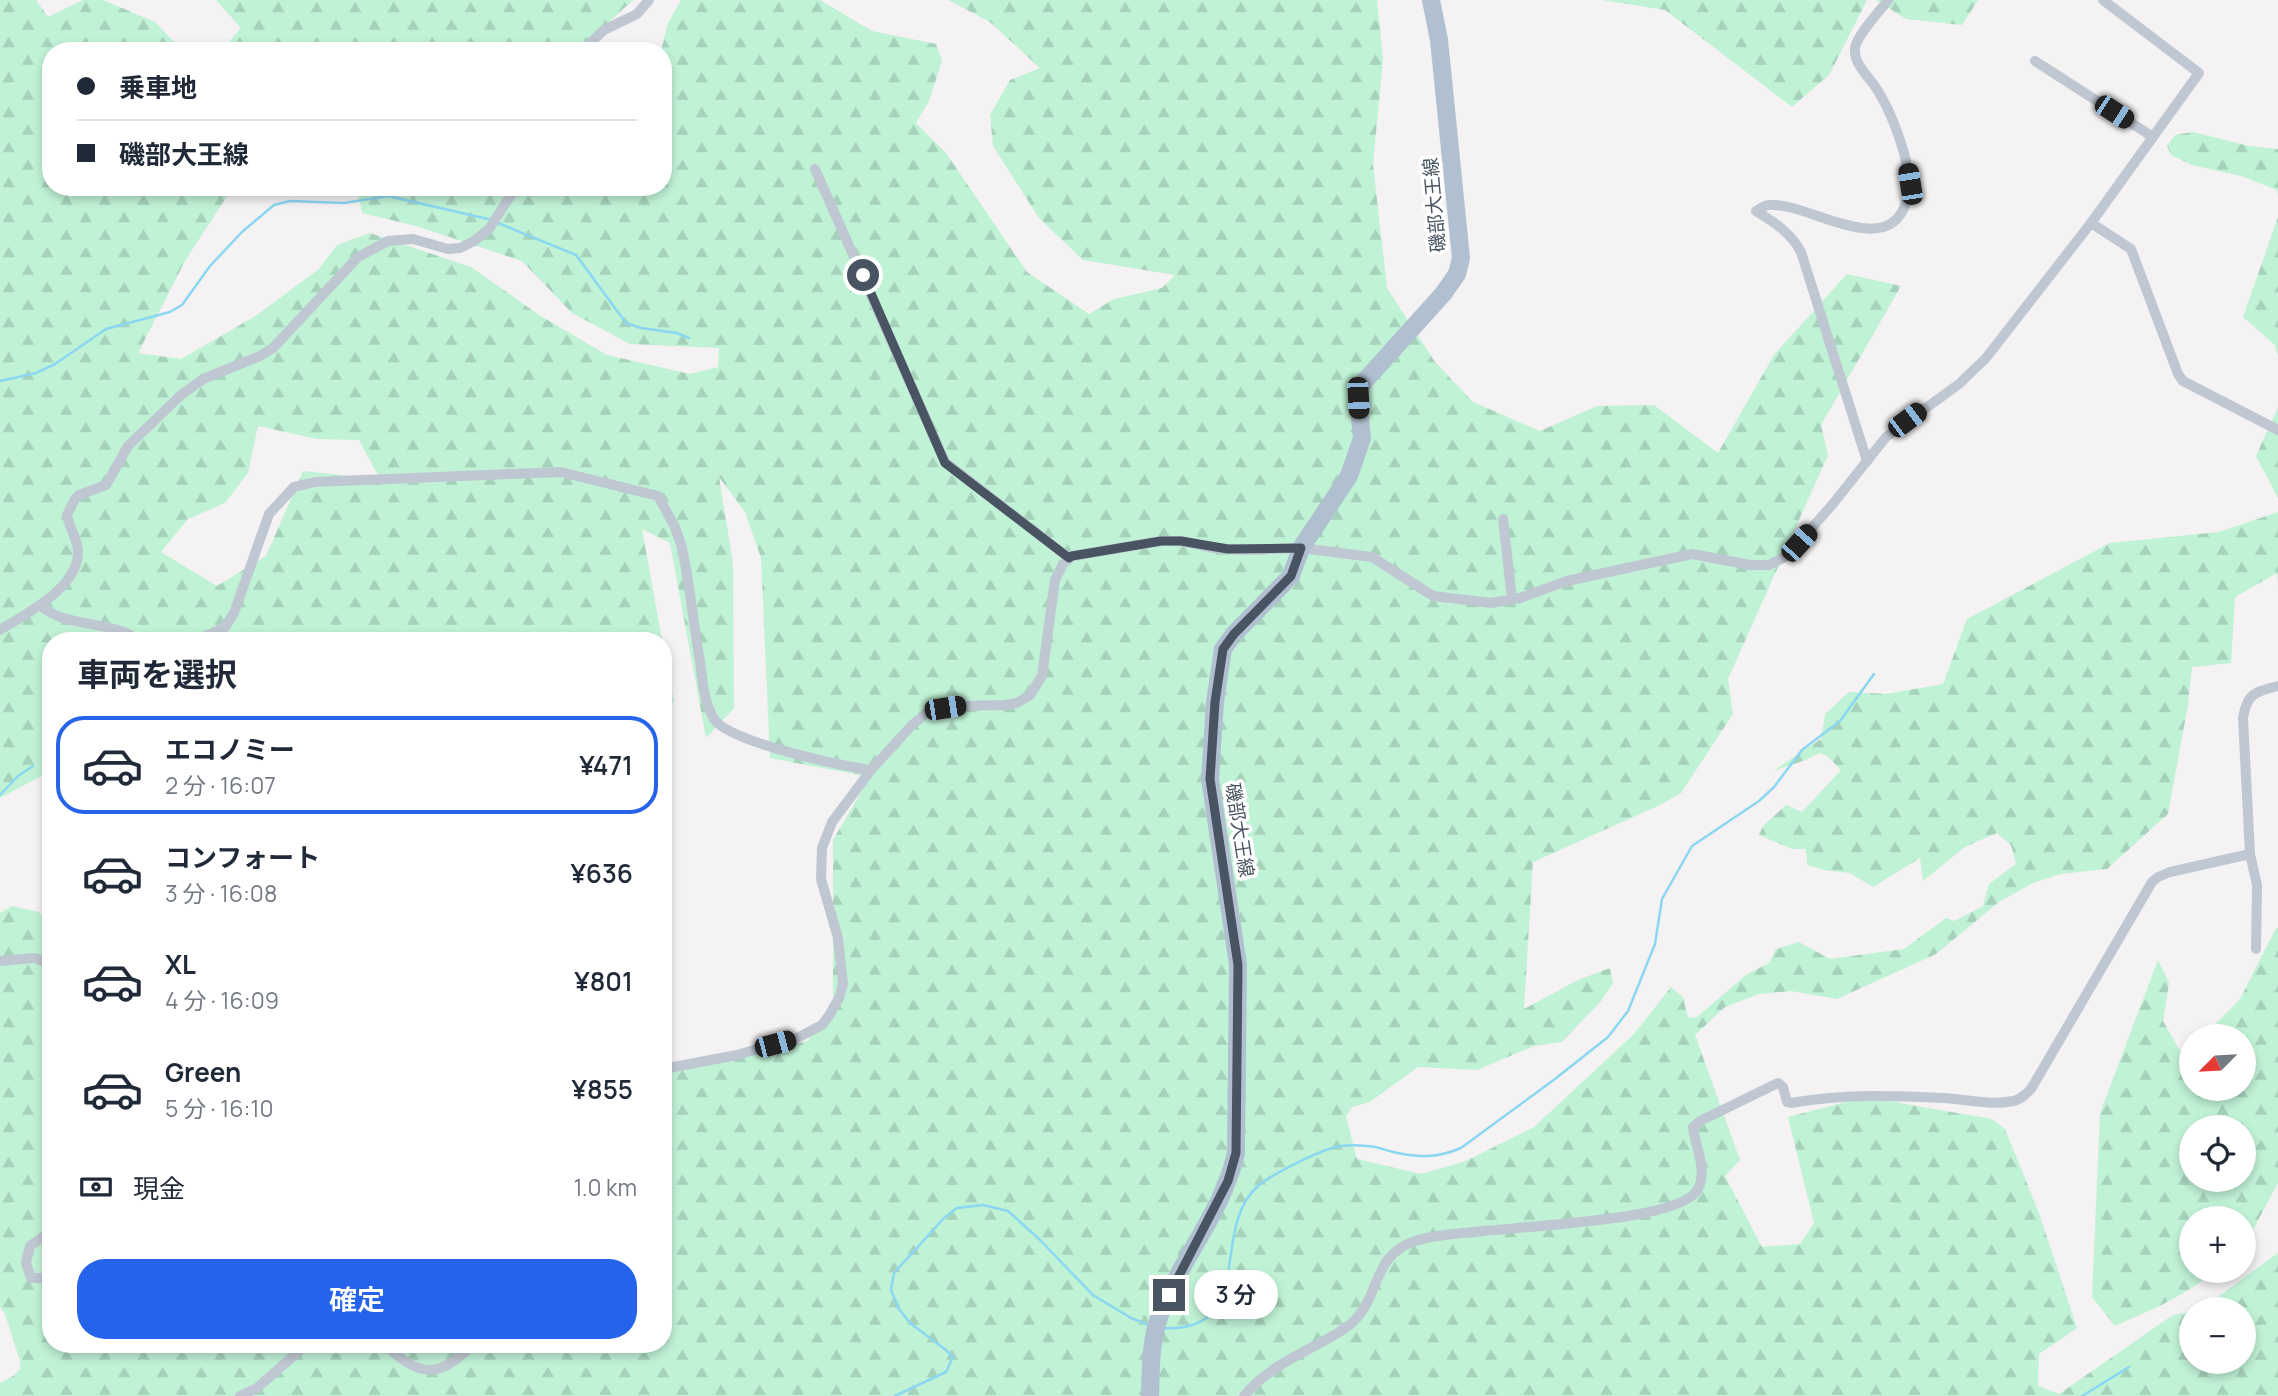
<!DOCTYPE html>
<html lang="ja">
<head>
<meta charset="utf-8">
<style>
	body { margin:0; font-family:Manrope,"Noto Sans JP",sans-serif; background:#f2f2f3; color:#1f2937; height:100vh; display:flex; flex-direction:column; font-size:26px; white-space:nowrap }
	* { box-sizing:border-box; margin:0 }
	p { font-size:23px; color:#747a83 }
	.icon { flex:none; width:38px; height:38px; fill:none; stroke:currentColor; stroke-width:2; stroke-linecap:round; stroke-linejoin:round }
	.map { position:relative; flex:1; overflow:hidden }
	.drawer { position:absolute; left:42px; top:632px; width:630px; height:721px; display:flex; flex-direction:column; background:#fff; border-radius:28px; box-shadow:0 4px 10px #0003 }
	.drawer>* { flex:none }
	.hud { position:absolute; left:42px; top:42px; width:630px; height:154px; border-radius:28px; box-shadow:0 4px 10px #0003; display:grid; align-content:center; height:154px; padding:0 35px; background:#fff }
	.needle { width:46px; rotate:246deg }
	.buttons { position:absolute; left:2179px; top:1024px; display:grid; gap:14px }
	.buttons a { display:grid; place-items:center; width:77px; height:77px; border-radius:50%; background:#fff; box-shadow:0 4px 10px #0003; font-size:35px }
	.end { position:absolute; width:32px; height:32px; margin:-16px; border:9px solid #485461; background:#fff; box-shadow:0 0 0 4px #fff }
	.from { border-radius:50% }
	.bubble { position:absolute; height:49px; border-radius:24px; background:#fff; box-shadow:0 4px 10px #0003; font-size:23px; font-weight:600; line-height:49px; text-align:center }
	.car { position:absolute; width:21px; height:42px; margin:-21px -10px; border-radius:9px; box-shadow:0 0 5px 2px #0007; background:linear-gradient(#222 24%,#8ab4d8 0 40%,#222 0 76%,#8ab4d8 0 86%,#222 0) }
	.hud b { display:flex; align-items:center; gap:24px; height:66px; font-size:26px }
	.hud b+b { border-top:2px solid #e0e1e3 }
	.hud i { width:18px; height:18px; background:#1f2937 }
	ul { padding:0; list-style:none }
	li { display:flex; align-items:center; gap:21px; height:98px; margin:0 14px 10px; padding:0 21px; border:4px solid transparent; border-radius:28px }
	li div { flex:1 }
	li b { display:block; font-size:26px }
	li em { font-style:normal; font-weight:600 }
	li.selected { border-color:#2563eb }
	li>.icon { width:63px; height:63px; stroke-width:1.5 }
	h2 { padding:0 35px; font-size:32px; line-height:84px }
	.pay { display:flex; align-items:center; gap:18px; height:77px; padding:0 35px; font-size:26px }
	.pay p { margin-inline-start:auto }
	.action { display:flex; gap:14px; margin-top:auto; padding:14px 35px }
	.action a { flex:1; height:80px; border-radius:28px; background:#2563eb; color:#fff; font-size:28px; font-weight:600; line-height:80px; text-align:center }
	.map>svg:first-child { display:block }
	.forest { fill:url(#forest-firs); fill-rule:evenodd }
	.lines { fill:none; stroke-linecap:round; stroke-linejoin:round }
	.stream { stroke:#8bd7f1; stroke-width:2.5 }
	.minor { stroke:#bfc8d2; stroke-width:10 }
	.primary { stroke:#b1c0d1; stroke-width:18 }
	.route { stroke:#485461; stroke-width:9 }
	.labels { text-anchor:middle; dominant-baseline:central; stroke-width:7; stroke-linejoin:round; paint-order:stroke }
	.street-label { font-size:19px; fill:#485461; stroke:#fff }
</style>
</head>
<body>
<div class="map">
<svg width="2278" height="1396" viewBox="0 0 2278 1396">
	<defs>
		<pattern id="forest-firs" width="22" height="20" patternUnits="userSpaceOnUse" patternTransform="scale(1.75)"><rect width="22" height="20" fill="#c0f2d6"/><path d="M5 1l3.5 6h-7zM16 11l3.5 6h-7z" fill="#a6d1ba"/></pattern>
	</defs>
	<rect width="100%" height="100%" fill="#f4f2f2"/>
	<g class="forest">
		<path d="M0,0H36L48,17L83,0H103L155,22L183,51H51V187H233L185,261L138,353L181,359L254,317L319,269L337,245L370,233L471,267L539,315L607,355L690,374L718,367L719,348L630,344L572,313L522,261L416,226L362,213L357,187H663V51H661L668,23L681,0H820L872,31L936,44L942,61L929,101L916,123L946,153L1027,272L1089,314L1114,299L1162,288L1175,275L1083,260L1039,218L993,146L990,115L1010,80L1040,68L990,22L948,0H1377L1383,59L1373,164L1387,288L1435,362L1473,402L1540,431L1597,406L1654,405L1718,453L1774,355L1847,274L1901,286L1821,425L1828,455L1728,679L1733,714L1681,793L1660,805L1533,862L1524,1009L1578,980L1610,968L1613,983L1601,1001L1562,1042L1534,1046L1477,1070L1418,1067L1370,1102L1352,1107L1346,1117L1357,1159L1421,1174L1466,1161L1534,1127L1634,1034L1671,987L1683,997L1688,1018L1697,1017L1746,975L1769,963L1776,949L1799,942L1830,959L1904,949L1946,918L1954,921L1983,906L1989,884L2016,864L2011,845L1997,833L1965,847L1923,881L1920,858L1873,887L1850,873L1824,870L1807,865L1806,849H1792L1759,835L1763,826L1786,805L1802,812L1841,770L1827,756L1819,753L1806,760L1773,771L1821,739L1825,714L1849,692L1886,694L1943,684L1967,619L2110,543L2219,532L2278,512V586L2277,573L2235,597L2231,663L2192,667L2188,705L2168,814L2107,869L2061,874L2035,882L1999,902L1936,954L1837,999L1791,991L1759,994L1725,1007L1695,1035L1740,1160L1725,1176L1762,1247L1800,1244L1814,1223L1788,1117L1865,1097L1992,1119L2005,1129L2039,1213L2077,1328L2039,1354L2038,1386L2059,1394L2173,1315L2191,1312V1362H2244V1309H2201L2278,1253V1396H0V1383L13,1376L20,1369V1361L5,1314L0,1307V913L12,906L39,912L51,924V1344H663V1073L808,1041L833,1008V840L870,777L770,758L761,558L745,512L719,477L733,563L734,708L706,738L670,543L642,529L662,640H51V771L0,798ZM258,426L317,439L359,440L380,479L303,471L266,556L217,586L161,552L188,519L225,503L248,473Z"/>
		<polygon points="216,0 633,0 612,19 593,51 221,51 241,28"/>
		<polygon points="1602,0 1867,0 1829,75 1792,107 1665,10"/>
		<polygon points="1876,0 1978,0 1962,25 1906,19"/>
		<polygon points="2193,132 2249,146 2278,149 2278,197 2277,190 2241,176 2192,165 2171,155 2167,146 2175,135"/>
		<polygon points="2278,217 2278,356 2275,345 2243,317"/>
		<polygon points="2278,407 2278,498 2256,456"/>
		<polygon points="663,645 674,702 663,706"/>
		<path d="M2276,928H2278V1183L2248,1239L2244,1244V1218H2191V1270L2214,1271C2185,1297 2150,1310 2115,1326L2092,1297L2100,1113L2158,960L2169,983L2163,1021L2183,1056L2191,1049V1088H2244V1036H2204L2240,999ZM2191,1127H2244V1180H2191Z"/>
	</g>
	<g class="lines">
		<g class="stream">
			<polyline points="498,223 576,255 626,323 641,328 677,333 689,338"/>
			<polyline points="0,381 36,373 55,364 106,329 170,312 182,305 210,266 242,232 274,205 290,201 344,203 388,196 492,220"/>
			<polyline points="0,795 18,776 33,766"/>
			<path d="M1162,1328C1259,1333 1208,1230 1258,1186C1272,1174 1317,1152 1335,1147C1344,1145 1358,1145 1367,1146C1376,1146 1385,1150 1393,1152C1418,1158 1438,1158 1461,1148L1555,1079L1608,1037L1628,1011L1655,944L1662,899L1692,846L1759,801L1774,787L1802,750L1840,721L1874,674"/>
			<polyline points="895,1396 946,1372 953,1357 946,1350 910,1323 899,1309 891,1290 894,1273 945,1217 957,1208 983,1205 1008,1211 1039,1239 1093,1295 1131,1318 1149,1325"/>
			<polyline points="2082,1396 2129,1367"/>
		</g>
		<g class="minor">
			<polyline points="582,51 604,30 637,14 649,0"/>
			<polyline points="2035,61 2153,137"/>
			<polyline points="815,169 945,462 1069,558"/>
			<polyline points="2091,223 2131,249 2178,374 2183,381 2278,430"/>
			<path d="M1867,461L1801,252C1791,233 1774,222 1756,211C1761,208 1765,205 1770,205C1806,202 1880,256 1903,210C1913,191 1909,172 1904,153C1897,129 1888,105 1874,85C1866,74 1853,62 1855,48C1857,35 1880,11 1888,0"/>
			<polyline points="1503,519 1512,599"/>
			<path d="M40,605C65,629 110,619 138,640"/>
			<path d="M0,630C27,613 78,588 78,552C78,539 69,528 67,515L75,499L79,495L106,485L128,446L180,396L203,379L260,356L273,348L358,257L388,241L413,239L448,249L460,248L474,241L489,229L516,187"/>
			<path d="M197,640L225,627L234,613L269,514L294,487L315,482L561,472L658,496L675,527L681,544C690,582 693,622 700,661C702,680 704,702 714,719C729,742 842,766 871,770"/>
			<path d="M2256,949L2257,885L2250,854L2243,718C2247,693 2255,692 2278,686"/>
			<polyline points="0,961 34,958 51,964"/>
			<polyline points="663,1069 737,1055 799,1037 822,1025 830,1014 839,998 843,984 838,938 821,879 822,848 832,822 871,770 912,725 929,711 960,706 1005,705 1017,703 1030,695 1042,676 1055,580 1063,564 1072,556 1161,541 1181,541 1214,548 1243,550 1301,548 1372,557 1433,596 1491,603 1520,598 1567,581 1692,554 1750,565 1769,565 1787,556 1832,505 1886,437 1959,384 1986,358 2091,223 2199,73 2103,0"/>
			<polyline points="51,1231 30,1246 26,1263 31,1278 51,1278"/>
			<path d="M383,1344C422,1377 436,1380 474,1344"/>
			<polyline points="240,1396 257,1388 307,1344"/>
			<path d="M1244,1396C1264,1371 1294,1357 1322,1342C1333,1336 1344,1330 1353,1322C1381,1295 1372,1255 1415,1241C1463,1225 1678,1228 1698,1189C1708,1169 1695,1147 1693,1127L1700,1121L1778,1083L1783,1087L1787,1102L1791,1103C1841,1094 1892,1095 1943,1098C1966,1099 1991,1106 2013,1101C2020,1100 2026,1094 2031,1089L2152,882L2158,877L2170,872L2250,854"/>
		</g>
		<path class="primary" d="M1150,1396C1151,1369 1150,1341 1160,1315C1180,1259 1223,1212 1236,1153L1238,965L1210,779L1215,702L1223,649L1234,634L1291,576L1301,548L1349,476L1362,438L1358,398L1361,385L1443,294L1457,274L1461,258L1439,40L1431,0"/>
	</g>
	<g class="lines">
		<polyline class="route" points="863,275 945,463 1069,558 1072,556 1161,541 1181,541 1228,549 1301,548 1291,576 1234,634 1223,649 1215,702 1210,779 1238,965 1236,1153 1228,1181 1169,1295"/>
	</g>
	<g class="labels">
		<g class="street-label">
			<text transform="translate(1434 205) rotate(-95)">磯部大王線</text>
			<text transform="translate(1240 830) rotate(81)">磯部大王線</text>
		</g>
	</g>
</svg>
<div class="buttons">
<a><svg class="needle" viewBox="-14 -14 28 28"><path d="M0-13l5 13h-10z" fill="#e53935"/><path d="M0 13l5-13h-10z" fill="#747a83"/></svg></a>
<a><svg class="icon" aria-label="locate" viewBox="0 0 24 24"><circle cx="12" cy="12" r="6"/><path d="M12 2v4M12 18v4M2 12h4M18 12h4"/></svg></a>
<a>+</a>
<a>−</a>
</div>
<i class="end from" style="left:863px;top:275px"></i>
<i class="end" style="left:1169px;top:1295px"></i>
<div class="bubble" style="left:1194px;top:1270px;width:84px">3 分</div>
<i class="car" style="left:2114px;top:112px;rotate:123deg"></i>
<i class="car" style="left:1910px;top:184px;rotate:351deg"></i>
<i class="car" style="left:1358px;top:398px;rotate:177deg"></i>
<i class="car" style="left:1907px;top:420px;rotate:53deg"></i>
<i class="car" style="left:1799px;top:543px;rotate:42deg"></i>
<i class="car" style="left:945px;top:708px;rotate:81deg"></i>
<i class="car" style="left:775px;top:1044px;rotate:75deg"></i>
<div class="hud">
<b><i class="from"></i>乗車地</b>
<b><i></i>磯部大王線</b>
</div>
<section class="drawer">
<h2>車両を選択</h2>
<ul>
<li class="selected"><svg class="icon" aria-label="car" viewBox="0 0 24 24"><path d="M5 17H2v-5l4-1 3-4h7l3 4 3 1v5h-3M9 17h6M6 11h13"/><circle cx="7" cy="17" r="2"/><circle cx="17" cy="17" r="2"/></svg><div><b>エコノミー</b><p>2 分 · 16:07</p></div><em>¥471</em></li>
<li><svg class="icon" aria-label="car" viewBox="0 0 24 24"><path d="M5 17H2v-5l4-1 3-4h7l3 4 3 1v5h-3M9 17h6M6 11h13"/><circle cx="7" cy="17" r="2"/><circle cx="17" cy="17" r="2"/></svg><div><b>コンフォート</b><p>3 分 · 16:08</p></div><em>¥636</em></li>
<li><svg class="icon" aria-label="car" viewBox="0 0 24 24"><path d="M5 17H2v-5l4-1 3-4h7l3 4 3 1v5h-3M9 17h6M6 11h13"/><circle cx="7" cy="17" r="2"/><circle cx="17" cy="17" r="2"/></svg><div><b>XL</b><p>4 分 · 16:09</p></div><em>¥801</em></li>
<li><svg class="icon" aria-label="car" viewBox="0 0 24 24"><path d="M5 17H2v-5l4-1 3-4h7l3 4 3 1v5h-3M9 17h6M6 11h13"/><circle cx="7" cy="17" r="2"/><circle cx="17" cy="17" r="2"/></svg><div><b>Green</b><p>5 分 · 16:10</p></div><em>¥855</em></li>
</ul>
<div class="pay"><svg class="icon" aria-label="cash" viewBox="0 0 24 24"><path d="M3 7h18v10H3z"/><circle cx="12" cy="12" r="2"/></svg>現金<p>1.0 km</p></div>
<div class="action"><a>確定</a></div>
</section>
</div>
</body>
</html>
